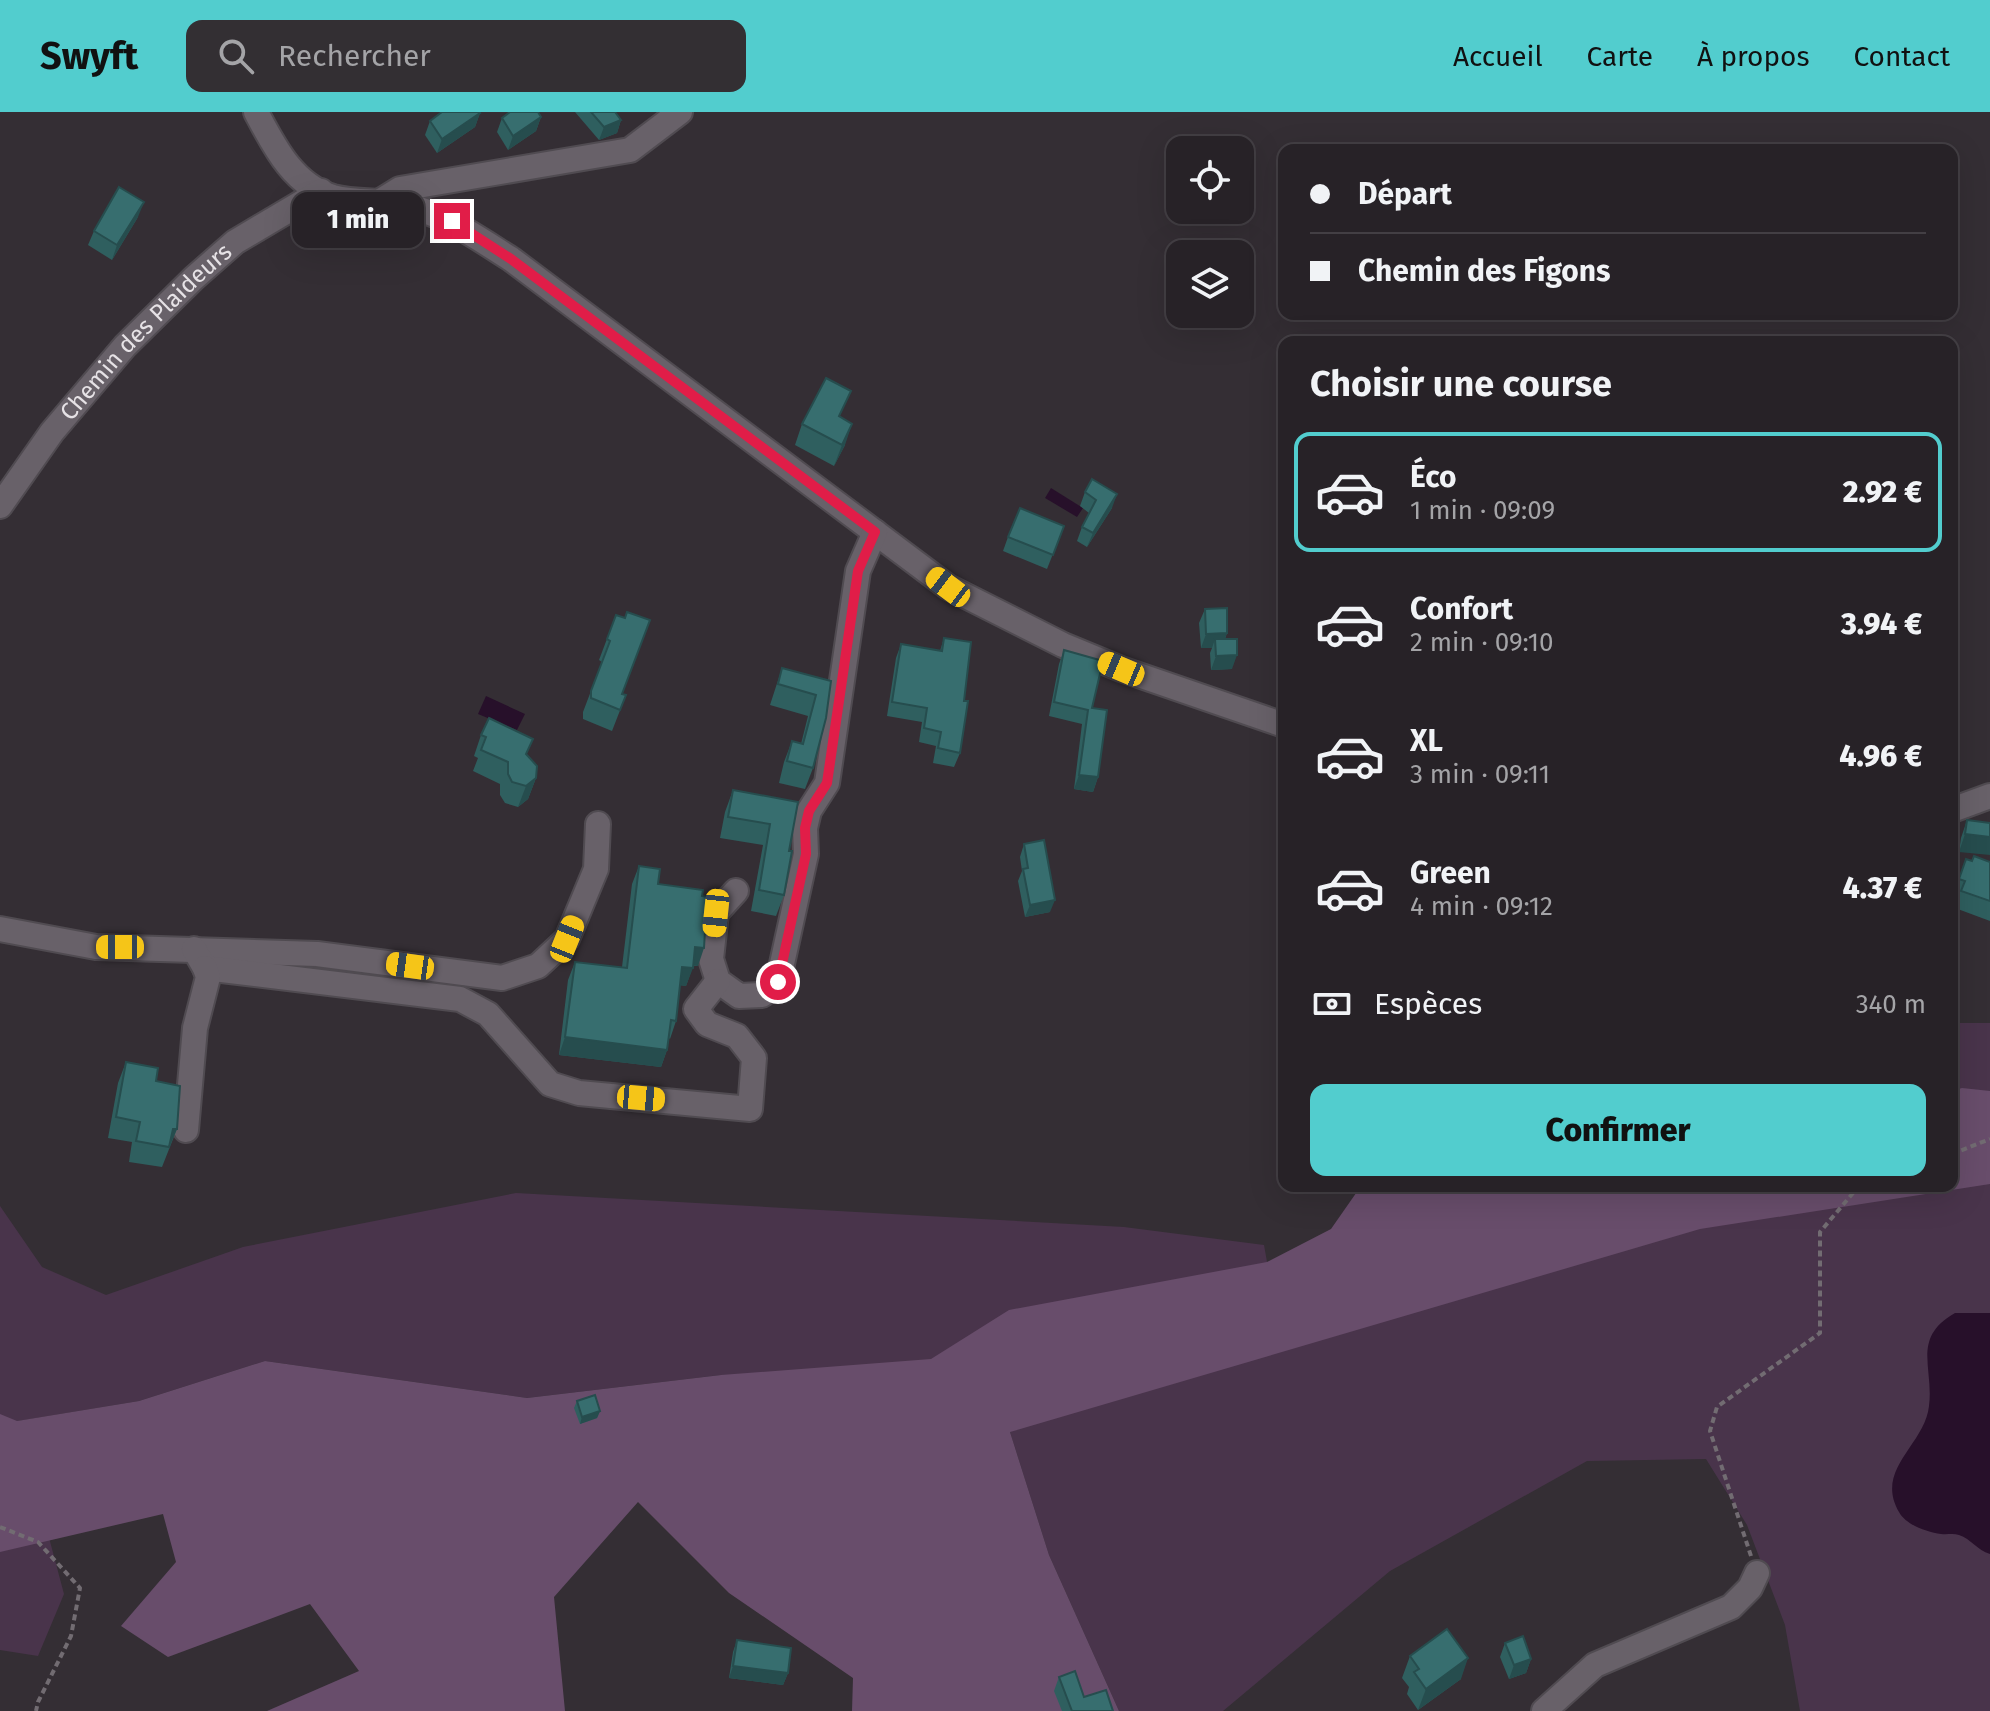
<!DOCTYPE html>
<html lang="fr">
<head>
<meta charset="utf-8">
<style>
	body { margin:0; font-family:"Fira Sans",sans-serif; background:#332f33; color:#f1f3f6; height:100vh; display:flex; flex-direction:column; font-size:30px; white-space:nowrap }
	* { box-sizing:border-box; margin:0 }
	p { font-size:26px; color:#a4a4a7 }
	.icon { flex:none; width:44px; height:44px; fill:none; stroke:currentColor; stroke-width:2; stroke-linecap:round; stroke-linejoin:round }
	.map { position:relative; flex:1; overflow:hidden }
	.panel { position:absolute; left:1278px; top:224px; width:680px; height:856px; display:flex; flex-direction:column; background:#272227; border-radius:16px; box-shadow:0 8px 32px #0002,0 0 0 2px #433f44 }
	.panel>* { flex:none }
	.banner { position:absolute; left:1278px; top:32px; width:680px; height:176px; border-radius:16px; box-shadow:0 8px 32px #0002,0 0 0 2px #433f44; display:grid; align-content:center; height:176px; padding:0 32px; background:#272227 }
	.tools { position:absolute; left:1166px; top:24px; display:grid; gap:16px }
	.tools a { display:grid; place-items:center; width:88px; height:88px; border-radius:16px; background:#272227; box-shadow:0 8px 32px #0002,0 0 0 2px #433f44; font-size:40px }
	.end { position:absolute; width:36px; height:36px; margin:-18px; border:10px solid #e11d48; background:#fff; box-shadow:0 0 0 4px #fff }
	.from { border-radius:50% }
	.bubble { position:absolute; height:56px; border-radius:16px; background:#272227; box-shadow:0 8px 32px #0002,0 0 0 2px #433f44; font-size:26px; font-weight:800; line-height:56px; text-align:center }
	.car { position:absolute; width:24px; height:48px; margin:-24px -12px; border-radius:10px; box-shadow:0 0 6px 2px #0007; background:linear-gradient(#f5c518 24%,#345 0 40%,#f5c518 0 76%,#345 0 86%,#f5c518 0) }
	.banner b { display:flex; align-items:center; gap:28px; height:76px; font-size:30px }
	.banner b+b { border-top:2px solid #433f44 }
	.banner i { width:20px; height:20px; background:#f1f3f6 }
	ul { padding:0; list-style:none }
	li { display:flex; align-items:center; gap:24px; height:120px; margin:0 16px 12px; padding:0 16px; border:4px solid transparent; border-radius:16px }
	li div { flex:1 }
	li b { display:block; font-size:30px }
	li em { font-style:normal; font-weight:800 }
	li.current { border-color:#52cdce }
	li>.icon { width:72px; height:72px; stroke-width:1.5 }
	h2 { padding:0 32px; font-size:36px; line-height:96px }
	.pay { display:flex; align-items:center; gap:20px; height:88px; padding:0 32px; font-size:30px }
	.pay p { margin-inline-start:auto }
	.primary-button { display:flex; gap:16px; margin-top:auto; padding:16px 32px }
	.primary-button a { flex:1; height:92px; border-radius:16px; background:#52cdce; color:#111; font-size:32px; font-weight:800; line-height:92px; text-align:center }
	header { display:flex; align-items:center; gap:48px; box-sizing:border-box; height:112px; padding:0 40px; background:#52cdce; color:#111 }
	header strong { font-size:38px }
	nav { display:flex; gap:44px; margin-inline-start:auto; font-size:28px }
	.search { width:560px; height:72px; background:#332f33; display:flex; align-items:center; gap:20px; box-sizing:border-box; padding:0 28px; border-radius:16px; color:#a4a4a7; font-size:30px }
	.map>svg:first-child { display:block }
	.green { fill:#49344b }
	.forest { fill:#684d6b }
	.water { fill:#27102a }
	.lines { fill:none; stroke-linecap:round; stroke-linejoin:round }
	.minor-casing { stroke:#504b51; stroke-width:28 }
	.path { stroke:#726c72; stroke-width:4; stroke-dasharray:6 4; stroke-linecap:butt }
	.minor { stroke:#686169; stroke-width:24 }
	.wall { fill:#2f5f5f }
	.shaded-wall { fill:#264d4e }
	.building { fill:#376e6f; stroke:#264d4e; stroke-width:2 }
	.route { stroke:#e11d48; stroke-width:10 }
	.labels { text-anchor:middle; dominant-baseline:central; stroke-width:8; stroke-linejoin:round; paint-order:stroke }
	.street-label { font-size:24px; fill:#e6e2e6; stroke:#1a171a }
</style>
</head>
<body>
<header>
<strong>Swyft</strong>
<div class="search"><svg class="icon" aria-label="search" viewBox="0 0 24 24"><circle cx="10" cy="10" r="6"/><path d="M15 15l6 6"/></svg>Rechercher</div>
<nav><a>Accueil</a><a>Carte</a><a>À propos</a><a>Contact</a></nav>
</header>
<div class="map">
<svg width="1990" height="1599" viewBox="0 0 1990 1599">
	<rect width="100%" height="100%" fill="#342e34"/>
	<polygon class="green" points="1952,911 1990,911 1990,1599 1800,1599 1785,1513 1747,1413 1706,1347 1587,1349 1390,1459 1223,1599 1119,1599 1049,1443 1010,1320 721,1263 527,1286 265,1249 139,1289 18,1309 64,1482 38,1544 0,1538 0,1094 42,1155 106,1183 243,1135 516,1081 1124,1115 1264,1133 1283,1239 1739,1074 1952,1074"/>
	<polygon class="forest" points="1962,976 1990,979 1990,1072 1700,1117 1010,1320 1049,1443 1119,1599 852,1599 853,1566 729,1481 638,1390 554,1485 565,1599 267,1599 359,1559 310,1492 168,1545 121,1514 176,1450 163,1402 0,1440 0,1302 17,1309 139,1289 265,1249 527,1286 721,1263 931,1247 1009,1198 1267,1150 1331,1117 1361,1074 1952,1074 1952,979"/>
	<g class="water">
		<polygon points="1051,376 1083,396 1077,405 1045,386"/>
		<polygon points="486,584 525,602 517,618 478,602"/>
		<path d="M1955,1201H1990V1442C1977,1438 1971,1427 1959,1423C1953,1421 1947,1423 1941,1422C1927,1420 1906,1413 1899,1400C1874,1357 1925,1333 1929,1294C1934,1256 1911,1226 1955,1201Z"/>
	</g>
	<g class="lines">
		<defs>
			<g id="minor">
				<path d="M256,0C274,34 293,73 333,85C355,91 379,88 401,92C443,101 476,125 511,147L948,475L1063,533L1121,557L1284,613"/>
				<polyline points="379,90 400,77 630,38 680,0"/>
				<path id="s1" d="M0,394L52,320L125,234L194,166L235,130L321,79"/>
				<polyline points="1952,698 1990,684"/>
				<polyline points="736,779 716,801 711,847 718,869 739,884 762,883 778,870 806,742 805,716 809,699 827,671 858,459 875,420"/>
				<polyline points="0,817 96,835 317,842 502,866 538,854 567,827 596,757 598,712"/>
				<polyline points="194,837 205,856 460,887 488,902 550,972 579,981 750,997 754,946 737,924 707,912 696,897 718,869"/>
				<polyline points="186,1018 195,916 208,865 205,856"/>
				<polyline points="1544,1599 1595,1553 1731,1495 1750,1476 1757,1461"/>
			</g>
		</defs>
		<use href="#minor" class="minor-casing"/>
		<g class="path">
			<polyline points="1952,1042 1990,1027"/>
			<polyline points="0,1415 38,1430 80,1476 71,1524 38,1590 36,1599"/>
			<polyline points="1751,1444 1710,1319 1717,1295 1820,1221 1820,1120 1853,1081 1870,1074"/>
		</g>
		<use href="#minor" class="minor"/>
	</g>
	<g class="wall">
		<polygon points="575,0 615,0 621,8 617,21 599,28"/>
		<polygon points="480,1 475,15 437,41 425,23 430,9"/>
		<polygon points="541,5 536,19 508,38 497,20 502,6"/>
		<polygon points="138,105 112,148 88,133 94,119"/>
		<polygon points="840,305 845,333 834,354 795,333 802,312"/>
		<polygon points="1085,380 1112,396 1087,435 1077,429 1082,415 1089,401 1080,394"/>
		<polygon points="1064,414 1047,457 1003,439 1008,425"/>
		<polygon points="1205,497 1227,521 1225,527 1232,557 1211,558 1210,541 1212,536 1201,536 1199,511"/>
		<polygon points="616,503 622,582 626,583 612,619 583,607 583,600 602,550 599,548"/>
		<polygon points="944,526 964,589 960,641 954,655 933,651 936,634 919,630 922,610 887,604 896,546 901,532 940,539"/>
		<polygon points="1064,538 1092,596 1098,665 1093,680 1074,677 1082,612 1049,604 1059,552"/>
		<polygon points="782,556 831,569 813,656 805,677 779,671 784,650 792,629 801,632 808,604 770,593"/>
		<polygon points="481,623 527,644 536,666 528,687 518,695 505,691 500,683 500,672 473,659 478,646 474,644"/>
		<polygon points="733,678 798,690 789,739 784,783 776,804 751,799 763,733 720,726 725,700"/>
		<polygon points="1967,708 1990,711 1959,740 1961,726"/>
		<polygon points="1024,732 1050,800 1025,805 1018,769 1022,759 1020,745"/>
		<polygon points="1966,747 1972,749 1990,750 1990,809 1955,796 1958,786 1953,784"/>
		<polygon points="639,754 658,772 698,854 693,854 686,874 680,873 676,909 670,927 669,926 667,938 661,955 559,943 568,868 575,850 622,855 632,772"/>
		<polygon points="1284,936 1284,985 1279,984 1277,970 1278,952"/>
		<polygon points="126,950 156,969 177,1017 162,1055 129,1050 132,1030 108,1026 118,971"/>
		<polygon points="577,1289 600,1299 597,1306 580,1312 574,1296"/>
		<polygon points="737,1528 788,1561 783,1573 729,1566 733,1540"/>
		<polygon points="1505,1531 1531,1547 1526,1561 1509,1567 1500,1545"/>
		<polygon points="1410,1544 1461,1567 1418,1598 1407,1582 1409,1575 1402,1566"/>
		<polygon points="1059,1565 1084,1585 1113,1599 1062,1599 1054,1579"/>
	</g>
	<g class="shaded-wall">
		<polygon points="480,1 475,15 437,41 442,27"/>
		<polygon points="541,5 536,19 508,38 513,24"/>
		<polygon points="621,8 617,21 599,28 604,15"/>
		<polygon points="144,90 138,105 112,148 117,133"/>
		<polygon points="852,312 845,333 834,354 842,333"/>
		<polygon points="1117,382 1112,396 1087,435 1093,421"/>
		<polygon points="1227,521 1222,535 1215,527 1212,536 1201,536 1206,522"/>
		<polygon points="1237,543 1232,557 1211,558 1216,544"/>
		<polygon points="1079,663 1098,665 1093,680 1074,677"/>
		<polygon points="536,666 528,687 518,695 526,674"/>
		<polygon points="1965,722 1990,725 1990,743 1959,740"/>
		<polygon points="1055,788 1050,800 1025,805 1030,793"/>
		<polygon points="695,835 704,836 698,854 689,853"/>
		<polygon points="682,855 693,856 686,874 676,873"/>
		<polygon points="565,925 667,938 661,955 559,943"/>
		<polygon points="173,1017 177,1017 168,1038 169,1035"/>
		<polygon points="600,1299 597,1306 580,1312 582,1305"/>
		<polygon points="1468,1546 1461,1567 1418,1598 1426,1577"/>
		<polygon points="1531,1547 1526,1561 1509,1567 1514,1553"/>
		<polygon points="733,1554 788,1561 783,1573 729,1566"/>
	</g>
	<g class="building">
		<polygon points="442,0 479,0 480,1 442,27 430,9"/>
		<polygon points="510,0 538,0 541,5 513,24 502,6"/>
		<polygon points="591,0 615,0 621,8 604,15"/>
		<polygon points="119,75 144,90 117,133 94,119"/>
		<polygon points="826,266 851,279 839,304 852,312 842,333 802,312"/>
		<polygon points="1092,367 1117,382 1093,421 1082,415 1096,388 1085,380"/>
		<polygon points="1020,396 1064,414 1053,443 1008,425"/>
		<polygon points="1227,496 1227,521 1206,522 1205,497"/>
		<polygon points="627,500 650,508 622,582 626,583 620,598 591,586 591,579 610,529 607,527 616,503 625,506"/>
		<polygon points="944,526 971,530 964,589 968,589 960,641 938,636 941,620 924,616 927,596 892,590 901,532 942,539"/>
		<polygon points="1215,527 1237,527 1237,543 1216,544"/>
		<polygon points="1064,538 1103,549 1092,596 1107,598 1098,665 1079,663 1088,598 1054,590"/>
		<polygon points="782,556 831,569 826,606 813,656 787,649 792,629 803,632 816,583 778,572"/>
		<polygon points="489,606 533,627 526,642 537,654 536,666 526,674 512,670 508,662 508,650 481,638 486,625 481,623"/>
		<polygon points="733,678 798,690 789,739 792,739 784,783 759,778 770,712 728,705"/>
		<polygon points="1967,708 1990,711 1990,725 1965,722"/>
		<polygon points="1044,728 1055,788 1030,793 1023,757 1028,756 1024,732"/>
		<polygon points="1974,744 1990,750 1990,789 1961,779 1965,769 1959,767 1966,747 1972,749"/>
		<polygon points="639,754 660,757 658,772 703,778 702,784 707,785 704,836 695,835 693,856 682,855 676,909 671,908 667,938 565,925 575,850 627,856"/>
		<polygon points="126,950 158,956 156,969 180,974 177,1017 173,1017 169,1035 136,1029 140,1010 116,1005"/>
		<polygon points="595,1283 600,1299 582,1305 577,1289"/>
		<polygon points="1447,1517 1468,1546 1426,1577 1414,1560 1419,1557 1410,1544"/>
		<polygon points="1523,1524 1531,1547 1514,1553 1505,1531"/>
		<polygon points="737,1528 791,1536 788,1561 733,1554"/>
		<polygon points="1075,1559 1084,1585 1106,1578 1113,1599 1072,1599 1059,1565"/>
	</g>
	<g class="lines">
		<polyline class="route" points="452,109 511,147 875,420 858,459 827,671 809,699 805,716 806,742 778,870"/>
	</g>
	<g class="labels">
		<g class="street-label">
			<text stroke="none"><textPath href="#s1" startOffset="228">Chemin des Plaideurs</textPath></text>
		</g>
	</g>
</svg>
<div class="tools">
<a><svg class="icon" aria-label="locate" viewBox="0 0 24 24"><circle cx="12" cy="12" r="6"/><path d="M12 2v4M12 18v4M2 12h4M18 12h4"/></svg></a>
<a><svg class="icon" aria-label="layers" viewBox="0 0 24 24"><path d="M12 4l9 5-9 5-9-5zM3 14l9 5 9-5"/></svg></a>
</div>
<i class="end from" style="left:778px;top:870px"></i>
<i class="end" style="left:452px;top:109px"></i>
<div class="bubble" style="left:292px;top:80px;width:132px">1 min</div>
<i class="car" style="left:948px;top:475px;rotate:307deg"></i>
<i class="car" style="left:1121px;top:557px;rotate:293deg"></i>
<i class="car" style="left:716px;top:801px;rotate:186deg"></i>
<i class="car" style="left:567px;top:827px;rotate:22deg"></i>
<i class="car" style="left:120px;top:835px;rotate:270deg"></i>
<i class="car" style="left:410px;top:854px;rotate:278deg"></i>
<i class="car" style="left:641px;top:986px;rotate:95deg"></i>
<div class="banner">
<b><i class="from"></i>Départ</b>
<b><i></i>Chemin des Figons</b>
</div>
<section class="panel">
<h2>Choisir une course</h2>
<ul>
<li class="current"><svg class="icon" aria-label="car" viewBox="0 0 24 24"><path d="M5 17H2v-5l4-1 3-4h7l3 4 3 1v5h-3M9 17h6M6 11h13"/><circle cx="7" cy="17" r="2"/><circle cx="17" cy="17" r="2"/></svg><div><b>Éco</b><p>1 min · 09:09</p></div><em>2.92 €</em></li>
<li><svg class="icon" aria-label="car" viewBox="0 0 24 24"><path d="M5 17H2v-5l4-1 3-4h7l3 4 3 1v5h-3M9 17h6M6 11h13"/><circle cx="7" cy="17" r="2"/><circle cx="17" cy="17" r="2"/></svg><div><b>Confort</b><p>2 min · 09:10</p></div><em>3.94 €</em></li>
<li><svg class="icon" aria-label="car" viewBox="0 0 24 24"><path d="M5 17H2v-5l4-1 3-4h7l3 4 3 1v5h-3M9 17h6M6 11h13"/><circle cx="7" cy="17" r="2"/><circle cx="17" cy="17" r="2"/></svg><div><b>XL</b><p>3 min · 09:11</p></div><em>4.96 €</em></li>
<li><svg class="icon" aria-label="car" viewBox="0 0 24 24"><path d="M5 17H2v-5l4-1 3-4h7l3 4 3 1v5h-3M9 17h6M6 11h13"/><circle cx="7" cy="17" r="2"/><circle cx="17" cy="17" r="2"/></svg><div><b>Green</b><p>4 min · 09:12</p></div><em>4.37 €</em></li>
</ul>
<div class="pay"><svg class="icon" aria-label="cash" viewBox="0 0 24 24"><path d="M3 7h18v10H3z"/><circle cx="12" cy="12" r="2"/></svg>Espèces<p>340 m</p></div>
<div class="primary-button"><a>Confirmer</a></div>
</section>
</div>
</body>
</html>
